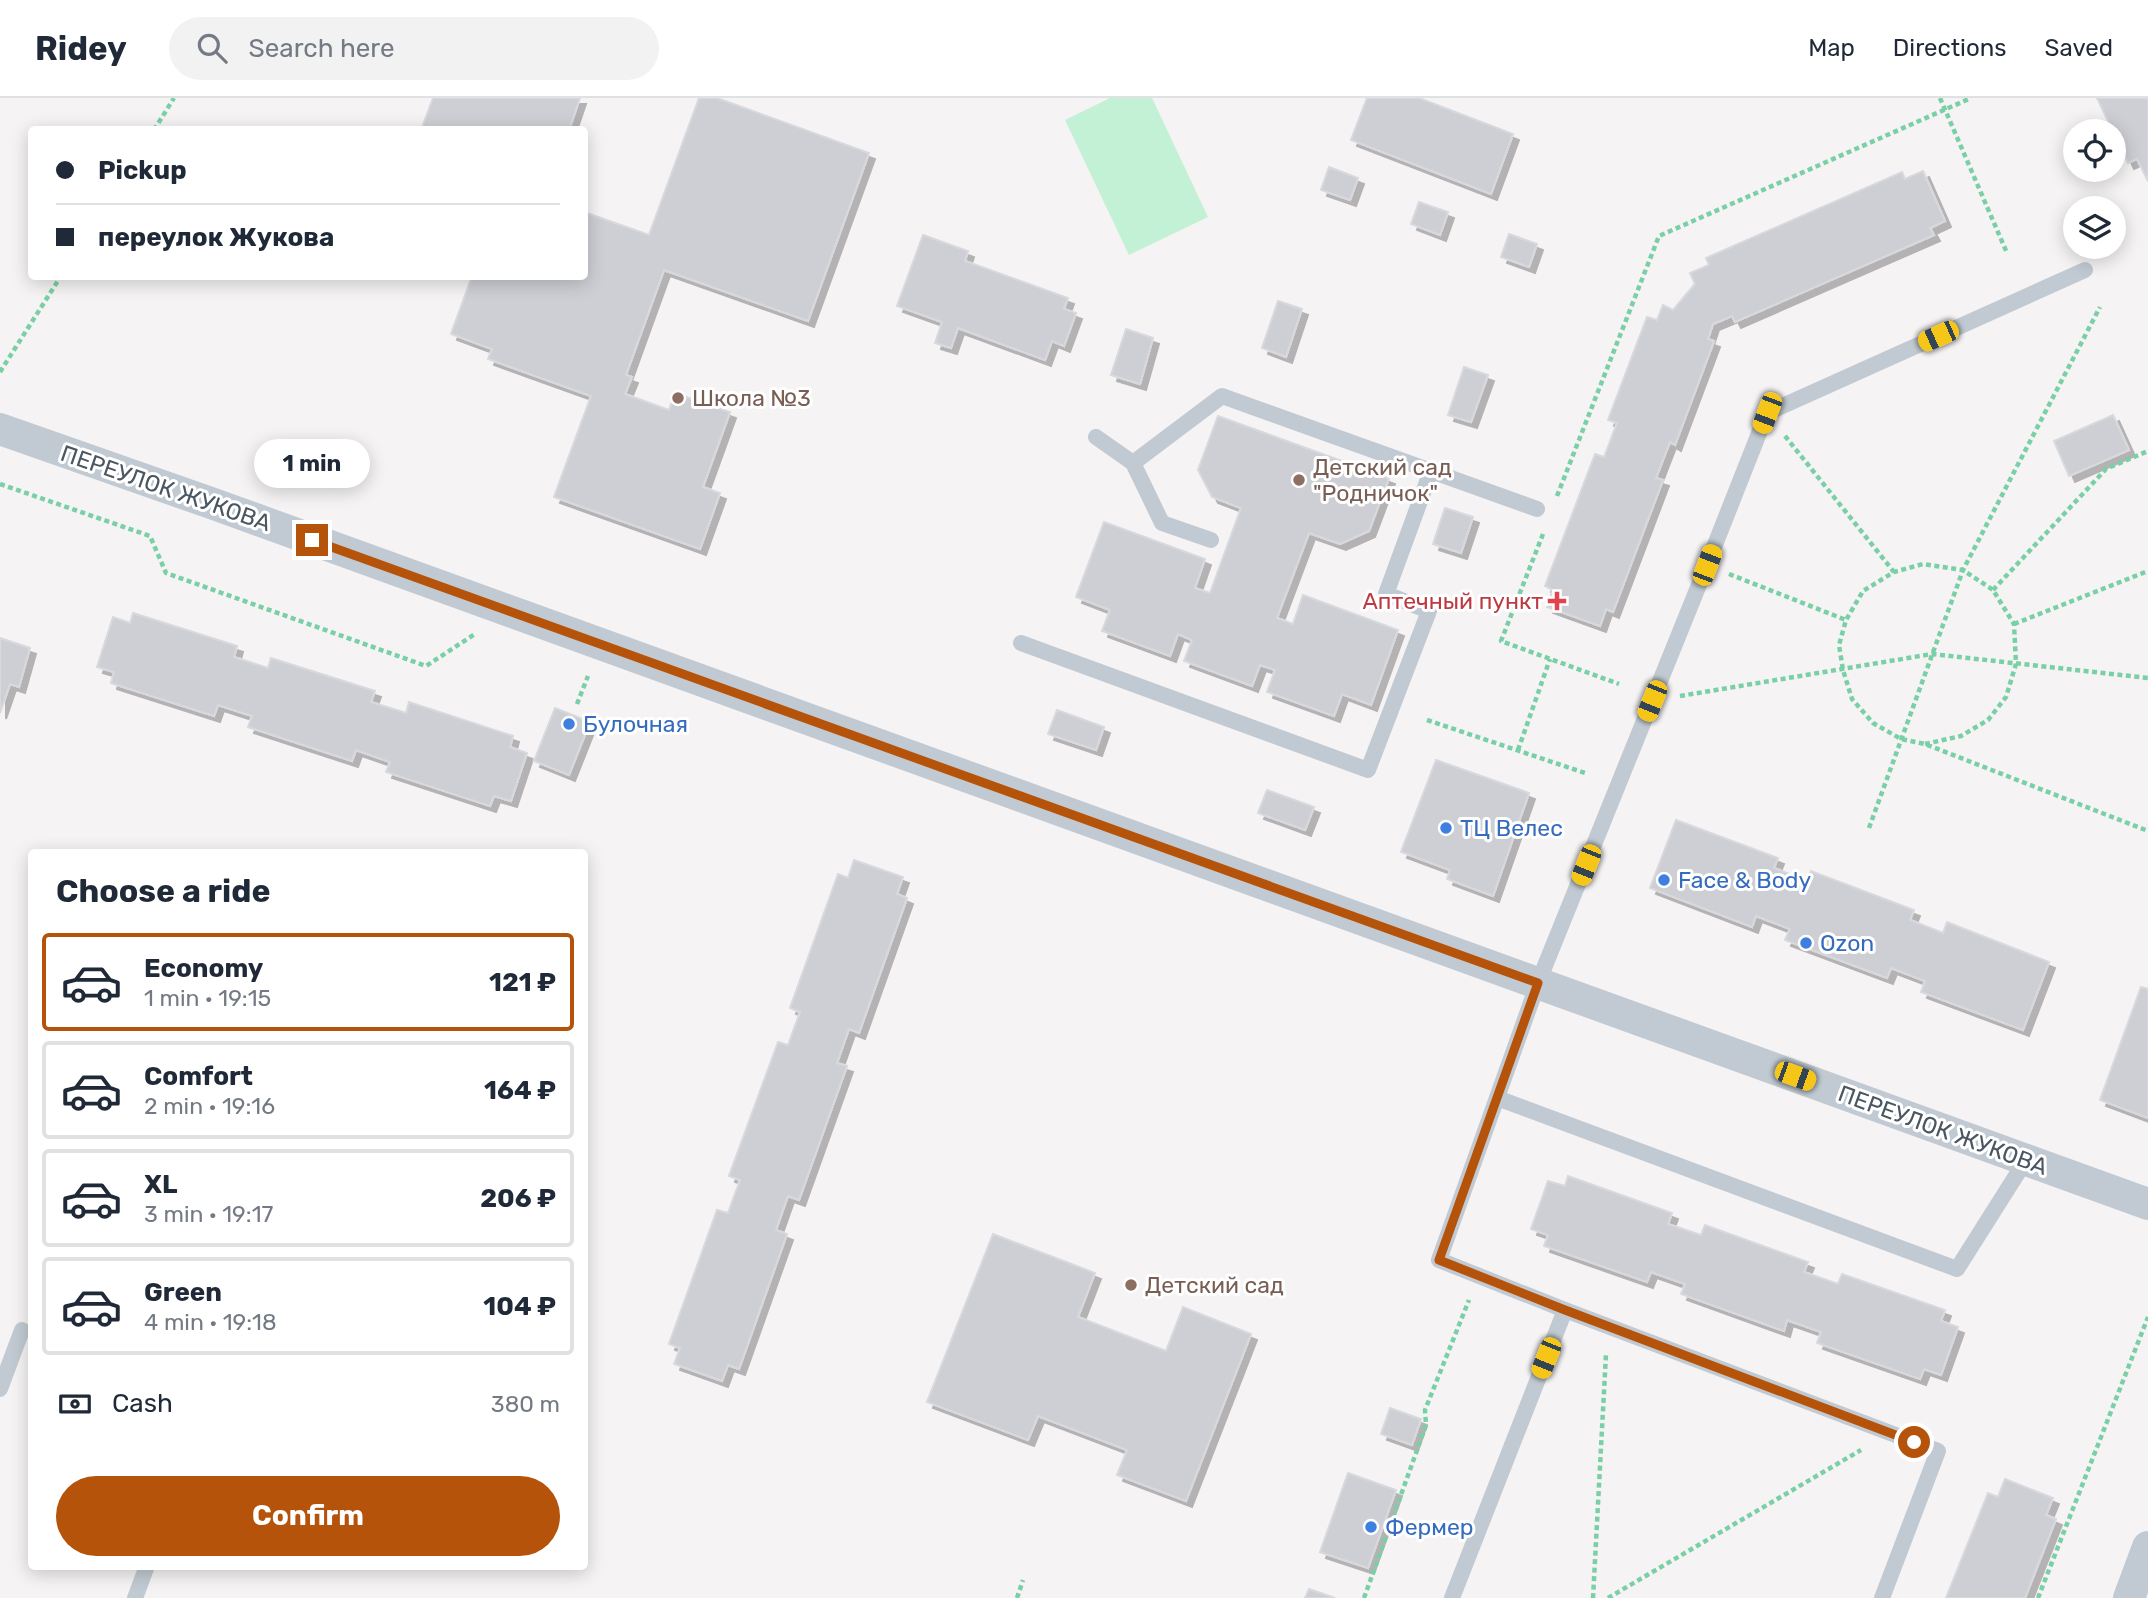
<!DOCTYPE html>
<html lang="en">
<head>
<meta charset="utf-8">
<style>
	body { margin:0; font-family:Rubik,sans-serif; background:#f2f2f3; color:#1f2937; height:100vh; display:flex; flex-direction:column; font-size:26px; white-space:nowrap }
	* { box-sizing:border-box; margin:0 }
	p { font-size:23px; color:#747a83 }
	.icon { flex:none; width:38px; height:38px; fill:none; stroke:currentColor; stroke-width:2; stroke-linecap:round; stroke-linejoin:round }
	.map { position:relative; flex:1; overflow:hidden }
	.side { position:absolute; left:28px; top:751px; width:560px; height:721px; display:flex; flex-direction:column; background:#fff; border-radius:7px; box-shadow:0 4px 18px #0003 }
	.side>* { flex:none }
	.banner { position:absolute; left:28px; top:28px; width:560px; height:154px; border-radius:7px; box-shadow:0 4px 18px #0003; display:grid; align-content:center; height:154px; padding:0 28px; background:#fff }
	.buttons { position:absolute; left:2063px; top:21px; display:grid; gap:14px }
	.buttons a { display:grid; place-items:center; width:63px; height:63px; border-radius:50%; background:#fff; box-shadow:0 4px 18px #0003; font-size:35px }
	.end { position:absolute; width:32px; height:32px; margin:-16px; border:9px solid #b45309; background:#fff; box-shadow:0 0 0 4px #fff }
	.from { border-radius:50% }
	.bubble { position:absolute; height:49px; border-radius:24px; background:#fff; box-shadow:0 4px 18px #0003; font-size:23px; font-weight:700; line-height:49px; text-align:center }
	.car { position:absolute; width:21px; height:42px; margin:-21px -10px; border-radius:9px; box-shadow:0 0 5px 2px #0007; background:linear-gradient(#f5c518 24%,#345 0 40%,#f5c518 0 76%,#345 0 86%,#f5c518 0) }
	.banner b { display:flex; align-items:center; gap:24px; height:66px; font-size:26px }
	.banner b+b { border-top:2px solid #e0e1e3 }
	.banner i { width:18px; height:18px; background:#1f2937 }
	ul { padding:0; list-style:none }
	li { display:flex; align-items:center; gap:21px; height:98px; margin:0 14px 10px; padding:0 14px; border:4px solid #e0e1e3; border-radius:7px }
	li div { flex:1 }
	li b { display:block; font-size:26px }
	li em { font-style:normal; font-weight:700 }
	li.current { border-color:#b45309 }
	li>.icon { width:63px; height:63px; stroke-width:1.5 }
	h2 { padding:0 28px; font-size:32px; line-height:84px }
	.pay { display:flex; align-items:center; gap:18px; height:77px; padding:0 28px; font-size:26px }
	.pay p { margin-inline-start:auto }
	.action { display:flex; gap:14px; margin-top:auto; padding:14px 28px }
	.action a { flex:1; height:80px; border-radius:42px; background:#b45309; color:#fff; font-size:28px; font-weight:700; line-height:80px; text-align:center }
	header { display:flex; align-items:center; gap:42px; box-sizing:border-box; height:98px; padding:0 35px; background:#fff; border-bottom:2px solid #e0e1e3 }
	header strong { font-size:33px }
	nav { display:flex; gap:38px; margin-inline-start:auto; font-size:24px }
	.search { width:490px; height:63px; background:#f2f2f3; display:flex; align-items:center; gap:18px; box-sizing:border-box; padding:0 24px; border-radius:38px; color:#747a83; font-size:26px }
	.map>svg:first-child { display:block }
	.green { fill:#c3f1d5 }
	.building { fill:#cdcfd5; stroke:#d7d9de; stroke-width:2; filter:url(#shadow) }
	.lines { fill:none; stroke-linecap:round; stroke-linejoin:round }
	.path { stroke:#7ad0a6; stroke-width:4.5; stroke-dasharray:5 3.5; stroke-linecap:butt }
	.service { stroke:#c1cad2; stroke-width:16 }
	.minor { stroke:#c1cad2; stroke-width:32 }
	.route { stroke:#b45309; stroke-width:9 }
	.education-dot { fill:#8d6e63; stroke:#fff; stroke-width:2.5 }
	.health-dot { fill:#e0444e; stroke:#fff; stroke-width:2.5 }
	.shop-dot { fill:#3f7fe0; stroke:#fff; stroke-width:2.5 }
	.labels { text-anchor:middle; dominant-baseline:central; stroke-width:6; stroke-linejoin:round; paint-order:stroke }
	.education-label { font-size:23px; fill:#785e54; stroke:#fff; text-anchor:start }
	.street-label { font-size:23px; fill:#4a5661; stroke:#fff }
	.health-label { font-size:23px; fill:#be3a42; stroke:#fff; text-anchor:end }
	.shop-label { font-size:23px; fill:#366cbe; stroke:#fff; text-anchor:start }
</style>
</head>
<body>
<header>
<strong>Ridey</strong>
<div class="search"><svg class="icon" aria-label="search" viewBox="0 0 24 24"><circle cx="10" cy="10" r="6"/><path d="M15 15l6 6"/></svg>Search here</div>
<nav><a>Map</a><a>Directions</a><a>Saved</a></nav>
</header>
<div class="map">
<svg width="2148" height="1500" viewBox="0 0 2148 1500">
	<defs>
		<filter id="shadow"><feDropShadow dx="6" dy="6" stdDeviation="0" flood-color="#0004"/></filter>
	</defs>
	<rect width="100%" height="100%" fill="#f5f3f3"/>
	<polygon class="green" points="1110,0 1152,0 1208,119 1129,157 1065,22"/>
	<g class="building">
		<polygon points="433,0 580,0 569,32 421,32"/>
		<polygon points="699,0 717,0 869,55 808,223 664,172 626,277 632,279 625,296 669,312 675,295 730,314 703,389 720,395 700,451 554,399 591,298 488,261 492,251 451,236 472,178 584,178 584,114 649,137"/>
		<polygon points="1367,0 1419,0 1513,36 1491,96 1351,42"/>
		<polygon points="2097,0 2148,0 2148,83 2137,61 2128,65"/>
		<polygon points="1329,69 1358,80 1350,102 1321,92"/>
		<polygon points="1923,73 1945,123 1930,130 1934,137 1735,224 1732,218 1713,226 1708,241 1714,243 1675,347 1670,344 1656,380 1663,382 1613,514 1606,511 1600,528 1547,509 1553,492 1545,488 1595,356 1604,359 1617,325 1608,322 1647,219 1657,222 1663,207 1673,212 1695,186 1690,175 1709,167 1706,160 1902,74 1905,81"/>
		<polygon points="1419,104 1448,114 1440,137 1411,126"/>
		<polygon points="1509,136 1537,146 1529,169 1501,159"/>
		<polygon points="923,137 968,153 965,163 1068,200 1064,211 1076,215 1064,248 1052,243 1045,262 958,230 951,250 935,245 942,224 897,208"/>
		<polygon points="1278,203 1302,211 1286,259 1262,250"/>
		<polygon points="1126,231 1153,240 1140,286 1111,277"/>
		<polygon points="1464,269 1488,277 1471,324 1448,317"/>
		<polygon points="2113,317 2129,352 2069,378 2054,343"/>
		<polygon points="1218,318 1389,380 1369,433 1340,446 1309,435 1277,520 1293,526 1303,497 1398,532 1371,607 1342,596 1334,618 1267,594 1275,572 1260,567 1252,588 1184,563 1192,542 1178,536 1170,558 1102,533 1110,512 1076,499 1104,424 1205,461 1195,490 1210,495 1241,410 1212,399 1198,372"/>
		<polygon points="1445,410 1473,419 1461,455 1433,446"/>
		<polygon points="133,515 237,548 234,559 268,570 271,560 375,593 371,604 406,615 409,604 513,638 510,649 527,655 511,703 494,698 490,708 386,674 390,664 356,652 352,663 248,629 252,618 218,607 214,618 111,585 114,574 97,569 113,519 130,525"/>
		<polygon points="0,540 30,550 19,589 10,586 0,615"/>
		<polygon points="555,610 590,624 569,677 534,663"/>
		<polygon points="1057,612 1104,629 1096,652 1048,636"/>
		<polygon points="1436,662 1529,695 1493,798 1447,781 1450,772 1401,754"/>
		<polygon points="1267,692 1314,709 1305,732 1258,715"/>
		<polygon points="1676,722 1778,760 1774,770 1808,783 1811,773 1914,812 1910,822 1943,835 1947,824 2049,864 2023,932 1921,894 1925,883 1891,870 1887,880 1785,842 1790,831 1756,818 1752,829 1650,790"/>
		<polygon points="854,762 903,779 897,796 907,800 859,935 849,931 837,965 847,968 799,1102 788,1098 776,1132 787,1136 739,1271 728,1267 722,1283 674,1266 680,1250 669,1246 717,1112 728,1115 740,1082 729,1078 778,944 788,947 800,914 790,910 838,776 848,780"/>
		<polygon points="2141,889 2148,891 2148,1020 2100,1002"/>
		<polygon points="1568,1078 1672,1115 1668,1126 1701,1137 1705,1127 1808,1164 1804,1174 1838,1186 1842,1176 1945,1212 1941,1223 1958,1229 1941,1277 1924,1271 1920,1281 1817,1245 1821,1234 1787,1222 1784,1233 1681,1196 1685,1186 1651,1174 1647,1184 1544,1148 1548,1137 1531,1131 1548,1083 1565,1088"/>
		<polygon points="993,1136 1095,1175 1078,1219 1166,1253 1183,1209 1251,1236 1186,1403 1117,1377 1127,1352 1038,1318 1028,1342 927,1304"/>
		<polygon points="1390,1310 1421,1321 1412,1347 1381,1336"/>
		<polygon points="1348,1375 1396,1392 1368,1470 1320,1454"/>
		<polygon points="2005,1381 2053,1400 2046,1417 2056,1421 2025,1500 1946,1500 1988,1395 1998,1399"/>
		<polygon points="1309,1491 1335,1500 1305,1500"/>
	</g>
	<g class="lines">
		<g class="path">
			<polyline points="1940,0 2007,155"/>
			<polyline points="154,32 174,0"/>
			<polyline points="0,274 61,178"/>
			<polyline points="1785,338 1894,474"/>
			<polyline points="0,386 150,438 166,475 426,568 475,536"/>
			<polyline points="1557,398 1659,138 1971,0"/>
			<polyline points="1543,436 1501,543 1619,586"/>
			<polyline points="1729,476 1846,522"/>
			<polyline points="1993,492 2106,371 2148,353"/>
			<polyline points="2014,526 2148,473"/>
			<polyline points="1680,598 1932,556 2148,580"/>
			<polyline points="577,606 588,578"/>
			<polyline points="1427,622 1585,675"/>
			<polyline points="1925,646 1961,638 1988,622 2006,599 2016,566 2014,526 1993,492 1963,472 1923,466 1894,474 1863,493 1846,522 1839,547 1843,572 1852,601 1873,625 1901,641 1925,646 2148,733"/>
			<polyline points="1518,652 1550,561"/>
			<polyline points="1869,730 1963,472 2100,209"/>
			<polyline points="1017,1500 1023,1482"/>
			<polyline points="1364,1500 1426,1327 1425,1312 1469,1202"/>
			<polyline points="1593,1500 1606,1256"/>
			<polyline points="1608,1500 1861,1352"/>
			<polyline points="2038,1500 2148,1219"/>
		</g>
		<g class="service">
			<polyline points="1096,339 1133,365 1162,425 1211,442"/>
			<polyline points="1133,365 1222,298 1537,411"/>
			<polyline points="1021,545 1368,672 1429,513 1386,496 1431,373"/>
			<polyline points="1497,1000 1957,1171 2026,1062"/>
			<polyline points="0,1291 22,1232"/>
			<polyline points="135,1500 147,1468"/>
			<polyline points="1452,1500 1565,1212"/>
			<polyline points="1882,1500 1938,1353 1565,1212 1439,1162 1538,885 1707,467 1767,315 2085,172"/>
		</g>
		<g class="minor">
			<polyline points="0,331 211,405 2148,1106"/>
			<polyline points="2129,1500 2148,1449"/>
		</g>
	</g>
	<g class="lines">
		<polyline class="route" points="312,442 1538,885 1439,1162 1565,1212 1914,1344"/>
	</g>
	<g class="education-dot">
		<circle cx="678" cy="300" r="7"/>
		<circle cx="1299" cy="382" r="7"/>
		<circle cx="1131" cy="1187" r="7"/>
	</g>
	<path class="health-dot" d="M1553.5 492.5h7v7h7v7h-7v7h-7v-7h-7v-7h7z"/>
	<g class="shop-dot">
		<circle cx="569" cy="626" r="7"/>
		<circle cx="1446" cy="730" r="7"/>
		<circle cx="1664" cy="782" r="7"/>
		<circle cx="1806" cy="845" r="7"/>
		<circle cx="1371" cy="1429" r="7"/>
	</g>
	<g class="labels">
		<g class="education-label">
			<text x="692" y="300">Школа №3</text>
			<text x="1313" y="369">Детский сад<tspan x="1313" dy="26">"Родничок"</tspan></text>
			<text x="1145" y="1187">Детский сад</text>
		</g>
		<g class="street-label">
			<text transform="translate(166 390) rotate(19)">ПЕРЕУЛОК ЖУКОВА</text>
			<text transform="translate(1943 1032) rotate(20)">ПЕРЕУЛОК ЖУКОВА</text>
		</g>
		<g class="health-label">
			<text x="1543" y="503">Аптечный пункт</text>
		</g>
		<g class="shop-label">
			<text x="583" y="626">Булочная</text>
			<text x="1460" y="730">ТЦ Велес</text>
			<text x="1678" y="782">Face &amp; Body</text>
			<text x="1820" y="845">Ozon</text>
			<text x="1385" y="1429">Фермер</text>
		</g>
	</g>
</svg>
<div class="buttons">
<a><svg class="icon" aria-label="locate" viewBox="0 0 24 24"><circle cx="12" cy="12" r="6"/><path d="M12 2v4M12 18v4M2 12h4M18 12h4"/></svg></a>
<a><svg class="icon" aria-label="layers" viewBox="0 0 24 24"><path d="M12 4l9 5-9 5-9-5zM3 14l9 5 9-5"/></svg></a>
</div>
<i class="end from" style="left:1914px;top:1344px"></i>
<i class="end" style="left:312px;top:442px"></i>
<div class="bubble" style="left:254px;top:341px;width:116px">1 min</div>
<i class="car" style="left:1938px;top:238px;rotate:246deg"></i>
<i class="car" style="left:1767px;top:315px;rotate:201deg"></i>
<i class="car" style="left:1707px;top:467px;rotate:21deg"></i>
<i class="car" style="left:1652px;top:603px;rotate:202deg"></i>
<i class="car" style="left:1586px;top:767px;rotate:202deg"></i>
<i class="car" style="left:1795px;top:978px;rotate:110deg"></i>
<i class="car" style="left:1546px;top:1260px;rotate:202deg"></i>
<div class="banner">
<b><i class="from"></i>Pickup</b>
<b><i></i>переулок Жукова</b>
</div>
<section class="side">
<h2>Choose a ride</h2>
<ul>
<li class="current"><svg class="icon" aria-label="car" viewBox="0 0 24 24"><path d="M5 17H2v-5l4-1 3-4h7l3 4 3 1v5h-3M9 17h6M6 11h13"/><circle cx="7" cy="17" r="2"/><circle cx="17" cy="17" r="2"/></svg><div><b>Economy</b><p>1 min · 19:15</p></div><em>121 ₽</em></li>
<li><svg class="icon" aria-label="car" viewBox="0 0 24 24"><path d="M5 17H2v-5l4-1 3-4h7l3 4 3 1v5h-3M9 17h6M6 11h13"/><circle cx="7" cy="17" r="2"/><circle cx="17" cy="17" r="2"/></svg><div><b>Comfort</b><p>2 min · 19:16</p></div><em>164 ₽</em></li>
<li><svg class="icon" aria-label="car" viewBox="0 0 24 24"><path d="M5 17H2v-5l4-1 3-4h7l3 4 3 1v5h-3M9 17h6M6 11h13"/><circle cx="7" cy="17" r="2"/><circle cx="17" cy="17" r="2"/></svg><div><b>XL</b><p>3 min · 19:17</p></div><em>206 ₽</em></li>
<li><svg class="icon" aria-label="car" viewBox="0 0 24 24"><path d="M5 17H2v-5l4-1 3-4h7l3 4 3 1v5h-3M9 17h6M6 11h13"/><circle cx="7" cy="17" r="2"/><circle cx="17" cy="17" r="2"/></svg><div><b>Green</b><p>4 min · 19:18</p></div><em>104 ₽</em></li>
</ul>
<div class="pay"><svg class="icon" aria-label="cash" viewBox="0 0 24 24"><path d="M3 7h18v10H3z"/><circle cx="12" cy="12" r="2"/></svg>Cash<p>380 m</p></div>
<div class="action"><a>Confirm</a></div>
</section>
</div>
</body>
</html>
